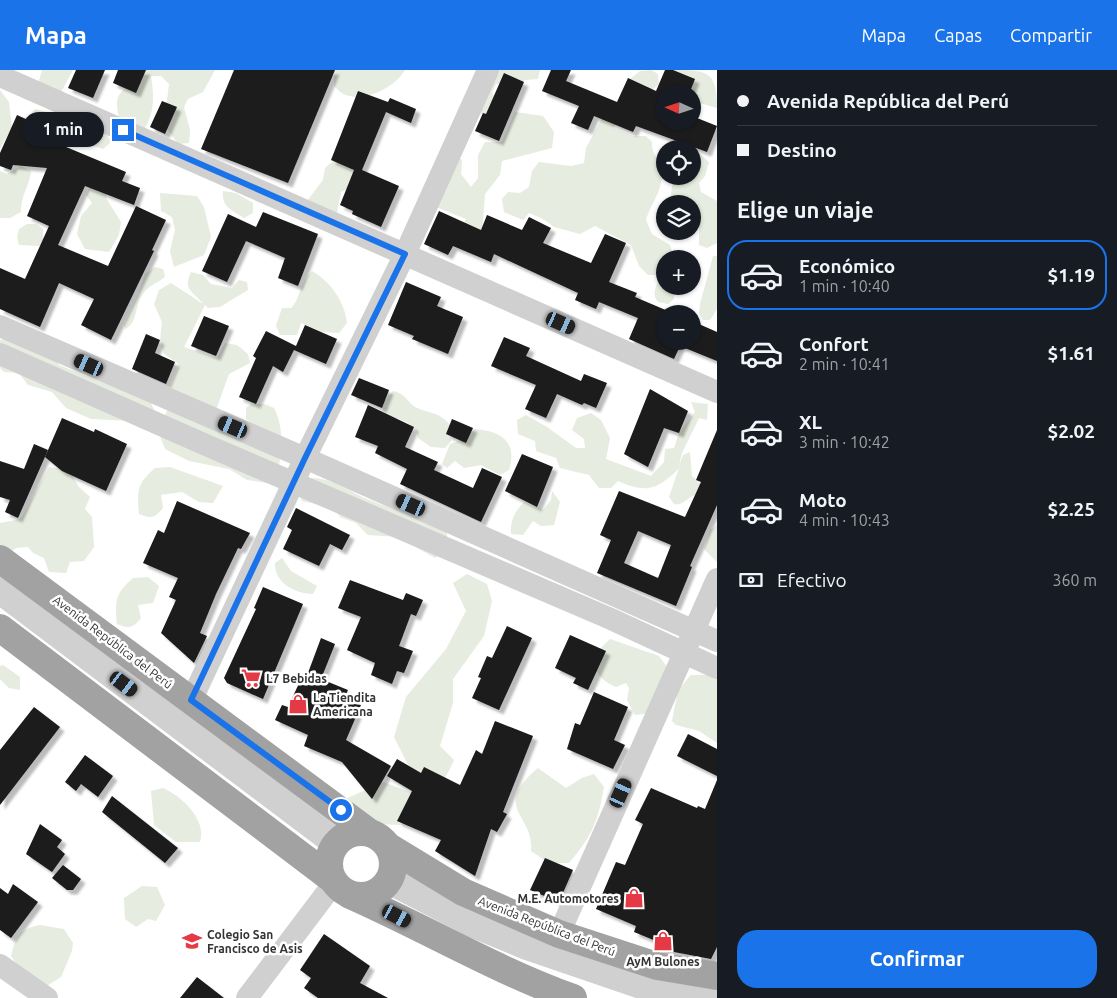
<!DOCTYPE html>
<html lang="es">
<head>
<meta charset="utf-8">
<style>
	body { margin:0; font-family:Ubuntu,sans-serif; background:#20242c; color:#f1f3f6; height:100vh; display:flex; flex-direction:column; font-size:19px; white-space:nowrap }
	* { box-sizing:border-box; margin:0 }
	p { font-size:16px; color:#9ea1a6 }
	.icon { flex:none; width:28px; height:28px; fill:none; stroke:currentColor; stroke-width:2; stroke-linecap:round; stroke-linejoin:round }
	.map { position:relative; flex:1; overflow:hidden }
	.details { display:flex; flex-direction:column; background:#171b24; width:400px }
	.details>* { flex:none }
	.top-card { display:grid; align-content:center; height:110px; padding:0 20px; background:#171b24 }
	.needle { width:32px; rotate:273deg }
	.buttons { position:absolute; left:656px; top:15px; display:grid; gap:10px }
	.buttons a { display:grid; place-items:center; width:45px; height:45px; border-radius:50%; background:#171b24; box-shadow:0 1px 4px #0004; font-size:25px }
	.end { position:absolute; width:22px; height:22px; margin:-11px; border:6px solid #1a73e8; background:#fff; box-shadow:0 0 0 2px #fff }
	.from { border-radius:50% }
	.bubble { position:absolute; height:35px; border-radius:18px; background:#171b24; box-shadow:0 1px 4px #0004; font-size:16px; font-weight:600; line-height:35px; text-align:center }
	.car { position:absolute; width:15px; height:30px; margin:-15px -8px; border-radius:6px; box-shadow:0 0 4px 1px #0007; background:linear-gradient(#222 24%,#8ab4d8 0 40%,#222 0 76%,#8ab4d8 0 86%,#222 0) }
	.top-card b { display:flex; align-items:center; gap:18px; height:48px; font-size:19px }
	.top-card b+b { border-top:1px solid #363941 }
	.top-card i { width:12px; height:12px; background:#f1f3f6 }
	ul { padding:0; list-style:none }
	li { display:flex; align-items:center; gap:15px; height:70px; margin:0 10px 8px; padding:0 10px; border:2px solid transparent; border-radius:20px }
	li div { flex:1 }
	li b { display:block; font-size:19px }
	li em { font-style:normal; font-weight:600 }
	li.on { border-color:#1a73e8 }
	li>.icon { width:45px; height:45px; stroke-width:1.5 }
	h2 { padding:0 20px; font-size:22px; line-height:60px }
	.pay { display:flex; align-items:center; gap:12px; height:55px; padding:0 20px; font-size:19px }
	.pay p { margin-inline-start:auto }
	.primary-button { display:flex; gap:10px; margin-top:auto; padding:10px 20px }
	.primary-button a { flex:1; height:58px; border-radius:20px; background:#1a73e8; color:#fff; font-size:20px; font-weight:600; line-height:58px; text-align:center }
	header { display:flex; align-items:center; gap:30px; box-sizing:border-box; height:70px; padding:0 25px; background:#1a73e8; color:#fff }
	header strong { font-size:24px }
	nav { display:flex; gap:28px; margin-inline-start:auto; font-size:18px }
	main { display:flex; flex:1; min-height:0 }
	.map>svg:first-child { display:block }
	.green { fill:#e6ecdf }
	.building { fill:#1a1a1a; fill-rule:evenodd; filter:url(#shadow) }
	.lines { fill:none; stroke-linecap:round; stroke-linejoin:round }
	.minor { stroke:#d0d0d0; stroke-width:22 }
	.tertiary { stroke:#d0d0d0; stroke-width:28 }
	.trunk { stroke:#a2a2a2; stroke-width:28 }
	.route { stroke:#1a73e8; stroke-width:6 }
	.labels { text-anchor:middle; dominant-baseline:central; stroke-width:5; stroke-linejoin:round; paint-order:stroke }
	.street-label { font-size:12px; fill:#333; stroke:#fff }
	.poi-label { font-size:12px; font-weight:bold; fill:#333; stroke:#fff; text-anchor:start }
</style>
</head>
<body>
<header>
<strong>Mapa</strong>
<nav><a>Mapa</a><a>Capas</a><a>Compartir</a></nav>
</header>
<main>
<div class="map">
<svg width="717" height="928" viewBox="0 0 717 928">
	<defs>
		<filter id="shadow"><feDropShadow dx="4.5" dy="4.5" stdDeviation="1" flood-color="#0004"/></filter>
	</defs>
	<rect width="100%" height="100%" fill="#fff"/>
	<g class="green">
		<polygon points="42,0 73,0 60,24 38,14"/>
		<path d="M139,0H215L203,22L188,29L184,37L190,60L189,73L178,74L164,55L169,14L161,6H151C154,25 155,43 144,59L120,50C110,15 129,25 139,0Z"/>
		<path d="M334,0H405C395,17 366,32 346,25C342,24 337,19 334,16Z"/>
		<polygon points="483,0 540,0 538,9 525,10 517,16 496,14 492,23 497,31 485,46 466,35"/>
		<polygon points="651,0 658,4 659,14 645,26 630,9 640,1"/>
		<path d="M670,0C707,0 717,0 717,38L693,31L692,24H678Z"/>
		<polygon points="0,20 9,32 12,57 0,79"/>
		<path d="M608,37L620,44L614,58L633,66H646L652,72C651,86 661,90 662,101C663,121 651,133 646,150L652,164L670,175L674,187L665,189V201L662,205H648L639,196L631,175L595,156L580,164L554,157L543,149L529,143L523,150L504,142L502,129L508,122L520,123L529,117L532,101L539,92L571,96L584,93L586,78Z"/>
		<polygon points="35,39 51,43 52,53 45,63 29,60 26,49"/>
		<polygon points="515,42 543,46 554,62 552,78 502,91 500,105 485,124 482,163 458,168 466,149 431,135 455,84 462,90 461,104 471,117 478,108 478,85 485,72 502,72"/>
		<path d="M73,49C87,54 106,58 111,72L103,79C84,72 65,76 59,52Z"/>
		<polygon points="699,83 709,92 705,106 699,113 701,122 717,131 717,173 707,178 699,175 699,156 693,153 692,134 670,134 673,106 692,106 693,84"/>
		<polygon points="336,89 347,92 355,105 353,117 341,122 337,143 307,131 323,110 325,98"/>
		<path d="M21,96L31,101C29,118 21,124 21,142L10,148H0V101L7,104Z"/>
		<polygon points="95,106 109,111 106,128 121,152 119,165 109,182 85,179 77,164 81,146 92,133 86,125"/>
		<path d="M223,121L236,123L253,133V143L244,148C232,140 221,137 223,121Z"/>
		<polygon points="160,123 197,126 204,137 211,167 204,185 174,197 170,181 175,160 172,147 161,141"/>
		<polygon points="27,154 36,154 43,159 43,169 40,176 19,175 17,167 19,159"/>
		<polygon points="713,186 717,186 717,239 710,250 703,250 699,243 700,234"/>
		<path d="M155,197L163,199L165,206C159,214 149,213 141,227C135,237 137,254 125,259L124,255L139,222L145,204Z"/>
		<path d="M312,201C330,211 345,232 347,253L339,263L322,262L301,253L297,265H280L276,256L282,238H291C300,230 300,212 312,201Z"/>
		<path d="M191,202L203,205L211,214L232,218L239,210L247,212L248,220L220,237L208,238L205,235L184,277L217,288L225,273L237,275L248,284L250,293L229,304L216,340L257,357L246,349V338L251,334H264L274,338C285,359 281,381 278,404L267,413L247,410L229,399L189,391L165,379L158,361L168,338L170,318L179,294L164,284L160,270L162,252L154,234L159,220L171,213L203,234C194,221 182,221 191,202Z"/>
		<path d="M658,211L665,212V216H673L674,229L668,234L658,232C652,225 655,219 658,211Z"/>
		<polygon points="4,269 53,282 59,295 150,331 156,344 131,351 91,349 66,338 52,322 28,315 19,303 4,302 0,298 0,270"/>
		<path d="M393,321C405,323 406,331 415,337C431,345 438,340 452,357L451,371L445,378L431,377L418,368C416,351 396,348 382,345L384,332Z"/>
		<path d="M691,332L708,334L707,350L699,348L682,383L679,396L683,385L690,382L692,406L705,418L717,422V437L698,425C688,425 683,437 674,434L669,427L679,398C676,402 672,405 667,409C650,423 637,419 618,411L611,418H599L589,405L560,398L556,388L536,381L535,371L518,364L517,350L526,345L547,357L576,378H585L584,369L572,360L577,348L591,343L601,350L610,368L606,389L651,406L664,392L665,379L674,378L679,363L695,342Z"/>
		<path d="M475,359C501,361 518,372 509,400L500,405L481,395L464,398L455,391L447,398L442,394L450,374L464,369Z"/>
		<polygon points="49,397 69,400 79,417 90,427 85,439 92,447 94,477 84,491 70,492 66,503 49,502 44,488 33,483 28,477 16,478 7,485 0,483 0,453 21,449"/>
		<path d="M170,397L223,416L213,433L199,432L182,422L161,425L163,438C155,448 151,449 139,444C137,420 137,414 155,398Z"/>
		<path d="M309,408C331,407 347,420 367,429C393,439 420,449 447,461V480L435,488L398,467L368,465L356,453L340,447L334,438L302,431L299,424Z"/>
		<path d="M552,421L560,432L554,455L541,456L533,451L523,465L511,464C510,451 515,441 524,432L543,440L551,430Z"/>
		<polygon points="717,455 717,492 704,479 710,460"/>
		<path d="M282,488L291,501L317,516L313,524C296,524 274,513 275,493Z"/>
		<path d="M467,504L487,514L492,531L484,566L453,609V633L440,676L454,690C443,716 426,737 403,755L373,754L341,731L383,712L413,723L412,703L394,667L406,627L446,579L466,541L453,513Z"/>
		<path d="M148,507L159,516L153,533L138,535L141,548C133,558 129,559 117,554C115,530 115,524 133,508Z"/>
		<path d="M610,569L659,586L667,597L653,643L635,645L627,630L629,618L626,613L616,617C601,611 593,601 594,585Z"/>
		<polygon points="3,595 20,607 20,620 9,618 0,609 0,596"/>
		<polygon points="691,605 713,605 717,607 717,673 699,661 676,655 672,651 678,620"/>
		<path d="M538,698L566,718L582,708L594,704L604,717C598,752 592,766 569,793H549L531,781C535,745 490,738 538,698Z"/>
		<path d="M163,718C181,726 207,749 200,772H176L154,755L151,721Z"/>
		<polygon points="142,816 157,817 165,835 156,851 148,849 136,857 125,849 124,828"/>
		<path d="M40,855L64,859L73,873L72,881L61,907L42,919L29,912L11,886C16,866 19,859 40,855Z"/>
	</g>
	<g class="building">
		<polygon points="76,0 105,0 93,28 68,18"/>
		<polygon points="118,0 146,0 136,23 113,13"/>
		<polygon points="234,0 335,0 288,113 201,79"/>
		<polygon points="551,0 571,0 566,11 617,32 628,8 656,21 665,0 673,0 695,9 689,24 665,24 665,51 692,51 692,46 717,56 707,82 636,56 633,62 594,46 588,60 571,53 579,36 542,21"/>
		<polygon points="504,3 524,12 499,71 475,61 483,43 486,44"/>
		<polygon points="358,21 388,32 390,28 416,39 411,53 386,42 362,100 399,116 381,157 352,144 353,141 340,135 354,100 331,90"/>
		<polygon points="162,31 177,37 165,64 150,57"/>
		<polygon points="17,45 39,55 35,64 126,102 122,111 140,118 134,135 85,116 58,175 108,196 136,136 166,150 152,180 154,181 111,270 81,255 94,229 59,213 40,257 0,239 0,198 25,209 49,156 27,146 47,98 13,95 11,100 0,96 0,83"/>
		<polygon points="439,141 481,160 487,145 522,160 529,147 551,158 543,173 591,193 605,164 626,173 609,212 637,223 635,227 675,244 665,244 665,271 692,271 692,251 717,262 717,291 680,276 674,289 629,269 638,248 599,232 596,239 575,230 578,223 494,184 491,192 453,176 448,185 424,174"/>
		<polygon points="263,142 318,164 298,216 278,208 285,188 246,171 227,212 202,201 228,144 256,157"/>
		<polygon points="406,212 441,227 437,236 463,247 448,284 412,269 414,266 388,255"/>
		<polygon points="204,246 229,256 216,286 191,276"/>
		<polygon points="305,255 337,269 326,294 294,280 283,302 273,296 256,334 239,327 256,288 253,286 266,261 296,276"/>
		<polygon points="146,264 160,270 155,283 175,292 166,314 132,299"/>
		<polygon points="504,267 530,278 526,286 581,311 584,304 607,313 596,338 584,333 582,335 557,324 546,348 525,339 536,315 491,296"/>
		<polygon points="359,308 389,320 382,338 351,325"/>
		<polygon points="650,319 688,341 679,363 664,358 648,397 624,384"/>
		<polygon points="368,335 414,357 405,377 438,392 434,400 473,418 482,398 502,407 481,452 400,414 407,399 375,383 378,376 355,367"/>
		<polygon points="62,348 94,362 95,359 127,374 106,421 62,401 45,387"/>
		<polygon points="452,349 473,358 466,373 446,364"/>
		<path d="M717,360V435L690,496L692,497L676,536L597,503L611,470L600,465L619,421L685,447L701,412L696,410ZM638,461L671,475L658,508L624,493Z"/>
		<polygon points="34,374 48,380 18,448 5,442 10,430 0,427 0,391 24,399"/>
		<polygon points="522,384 553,397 537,437 505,421"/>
		<polygon points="177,431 250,463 241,479 238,478 216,524 200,563 207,566 194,593 161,563 176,530 169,527 178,508 143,493 158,460 164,463"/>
		<polygon points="296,438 350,465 342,480 330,474 319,496 283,479 292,460 287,457"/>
		<polygon points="350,510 403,530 406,523 423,530 416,546 411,544 399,576 413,581 404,603 397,601 392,614 371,605 375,593 347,580 361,547 338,538"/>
		<polygon points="263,517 303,534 263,629 227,613 224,608 256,539 254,538"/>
		<polygon points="507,556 532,568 499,640 472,628 481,608 478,607 487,586 492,588"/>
		<polygon points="570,565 606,581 588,620 573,613 576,608 555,598"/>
		<polygon points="321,568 335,574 321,609 348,620 343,630 361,635 346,670 391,696 372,729 342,692 304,676 308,665 275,650 282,635 288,637 301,609 305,611"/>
		<polygon points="594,622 628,637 614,670 625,675 613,699 567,679 575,653 580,655"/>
		<polygon points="34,637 60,657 0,735 0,680"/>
		<polygon points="495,651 533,666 503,742 507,744 497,762 491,759 475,806 435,781 441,770 397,751 412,721 387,706 397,689 421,703 424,697 460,715 476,680 482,684"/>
		<polygon points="688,664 717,679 717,706 677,686"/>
		<polygon points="85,685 113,706 98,727 81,714 76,721 65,712"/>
		<polygon points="717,710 717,877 711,889 653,878 656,871 634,862 636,856 596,839 616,792 625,795 643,754 635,750 651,718 697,738 698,736 705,739"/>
		<polygon points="112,726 178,778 165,793 102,742"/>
		<polygon points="40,754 62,770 57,777 65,784 52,802 26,784"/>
		<polygon points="545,788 573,800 559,832 530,820"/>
		<polygon points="63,795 81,809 73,820 67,820 52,808"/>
		<polygon points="13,814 38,832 11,868 0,860 0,818 8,824"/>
		<polygon points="324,864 370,896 360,913 388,928 318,928 304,918 311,908 300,900"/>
		<polygon points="197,907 224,928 180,928"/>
	</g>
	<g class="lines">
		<g class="minor">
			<polyline points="0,6 717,322"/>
			<polyline points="0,256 305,388 717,571"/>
			<polyline points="0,284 206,375 611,549 717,598"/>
			<polyline points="191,631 305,388 405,184 488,0"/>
			<polyline points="559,864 717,509"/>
			<polyline points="0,895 47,928"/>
			<polyline points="247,928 334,813"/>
		</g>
		<g class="tertiary">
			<polyline points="0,520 336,773"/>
			<polyline points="389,810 474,854 527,876 650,918 706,928"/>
		</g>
		<g class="trunk">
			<polyline points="0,489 370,763"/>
			<polyline points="0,558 332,809"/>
			<circle cx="361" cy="794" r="32"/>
			<polyline points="389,777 463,822 559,864 657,896 717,906"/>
			<path d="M350,825C425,858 495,900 573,928"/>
		</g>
	</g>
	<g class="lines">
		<polyline class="route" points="123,60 405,184 305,388 191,630 341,740"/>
	</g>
	<defs>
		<symbol id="supermarket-bare" viewBox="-9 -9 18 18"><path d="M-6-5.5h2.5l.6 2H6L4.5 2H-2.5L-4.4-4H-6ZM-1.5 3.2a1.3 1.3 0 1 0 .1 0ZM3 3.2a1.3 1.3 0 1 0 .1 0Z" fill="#e63946" stroke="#fff" stroke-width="2.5" paint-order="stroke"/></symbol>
		<symbol id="shop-bare" viewBox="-9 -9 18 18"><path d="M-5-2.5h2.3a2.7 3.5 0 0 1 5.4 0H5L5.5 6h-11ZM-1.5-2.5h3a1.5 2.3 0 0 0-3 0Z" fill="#e63946" stroke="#fff" stroke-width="2.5" paint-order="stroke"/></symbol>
		<symbol id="school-bare" viewBox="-9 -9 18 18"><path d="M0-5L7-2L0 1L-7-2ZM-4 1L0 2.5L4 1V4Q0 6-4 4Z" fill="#e63946" stroke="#fff" stroke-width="2.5" paint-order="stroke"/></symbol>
	</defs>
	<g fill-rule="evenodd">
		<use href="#supermarket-bare" x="237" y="594" width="28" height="28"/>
		<use href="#shop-bare" x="284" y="620" width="28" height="28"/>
		<use href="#shop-bare" x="620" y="814" width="28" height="28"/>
		<use href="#school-bare" x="178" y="857" width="28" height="28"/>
		<use href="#shop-bare" x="649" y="857" width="28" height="28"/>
	</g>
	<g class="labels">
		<g class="street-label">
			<text transform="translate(113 572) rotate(37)">Avenida República del Perú</text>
			<text transform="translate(547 856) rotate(21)">Avenida República del Perú</text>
		</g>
		<g class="poi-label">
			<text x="266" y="608">L7 Bebidas</text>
			<text x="313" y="627">La Tiendita<tspan x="313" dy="14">Americana</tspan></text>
			<text x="619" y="828" text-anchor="end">M.E. Automotores</text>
			<text x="207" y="864">Colegio San<tspan x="207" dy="14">Francisco de Asis</tspan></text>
			<text x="663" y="891" text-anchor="middle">AyM Bulones</text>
		</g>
	</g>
</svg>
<div class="buttons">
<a><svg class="needle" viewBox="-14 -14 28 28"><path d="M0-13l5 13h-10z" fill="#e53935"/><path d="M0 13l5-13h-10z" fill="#9ea1a6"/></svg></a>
<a><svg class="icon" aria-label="locate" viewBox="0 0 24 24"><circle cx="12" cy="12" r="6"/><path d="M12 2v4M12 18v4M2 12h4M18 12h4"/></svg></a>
<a><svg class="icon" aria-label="layers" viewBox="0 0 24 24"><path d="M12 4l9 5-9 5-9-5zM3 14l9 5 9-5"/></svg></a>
<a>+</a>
<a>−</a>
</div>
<i class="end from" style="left:341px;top:740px"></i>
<i class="end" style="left:123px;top:60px"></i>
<div class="bubble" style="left:22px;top:42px;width:82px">1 min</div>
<i class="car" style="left:561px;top:253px;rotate:114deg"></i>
<i class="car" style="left:89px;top:295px;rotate:294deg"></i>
<i class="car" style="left:233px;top:357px;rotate:293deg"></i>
<i class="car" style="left:411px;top:435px;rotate:294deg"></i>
<i class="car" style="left:124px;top:614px;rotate:127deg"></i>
<i class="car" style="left:621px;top:723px;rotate:24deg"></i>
<i class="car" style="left:397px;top:846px;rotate:118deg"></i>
</div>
<section class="details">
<div class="top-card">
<b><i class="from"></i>Avenida República del Perú</b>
<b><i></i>Destino</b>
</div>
<h2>Elige un viaje</h2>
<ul>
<li class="on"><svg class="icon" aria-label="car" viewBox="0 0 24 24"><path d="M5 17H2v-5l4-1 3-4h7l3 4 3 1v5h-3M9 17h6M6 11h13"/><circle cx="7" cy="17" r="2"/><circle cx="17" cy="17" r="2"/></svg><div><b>Económico</b><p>1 min · 10:40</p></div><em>$1.19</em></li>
<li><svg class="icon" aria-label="car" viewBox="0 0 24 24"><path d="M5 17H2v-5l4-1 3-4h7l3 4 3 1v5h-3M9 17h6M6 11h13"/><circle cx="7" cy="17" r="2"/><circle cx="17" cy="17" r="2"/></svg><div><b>Confort</b><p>2 min · 10:41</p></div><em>$1.61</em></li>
<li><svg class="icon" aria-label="car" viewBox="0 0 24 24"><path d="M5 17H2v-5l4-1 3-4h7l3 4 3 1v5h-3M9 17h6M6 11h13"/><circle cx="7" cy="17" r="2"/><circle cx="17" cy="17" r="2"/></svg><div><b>XL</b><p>3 min · 10:42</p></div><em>$2.02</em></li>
<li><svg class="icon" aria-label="car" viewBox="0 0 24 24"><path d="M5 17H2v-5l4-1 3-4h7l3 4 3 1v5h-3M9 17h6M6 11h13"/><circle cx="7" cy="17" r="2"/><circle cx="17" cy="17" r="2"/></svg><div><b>Moto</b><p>4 min · 10:43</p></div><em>$2.25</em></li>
</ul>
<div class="pay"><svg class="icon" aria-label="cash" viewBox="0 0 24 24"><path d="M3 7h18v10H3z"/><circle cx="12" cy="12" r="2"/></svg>Efectivo<p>360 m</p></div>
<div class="primary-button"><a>Confirmar</a></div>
</section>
</main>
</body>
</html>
